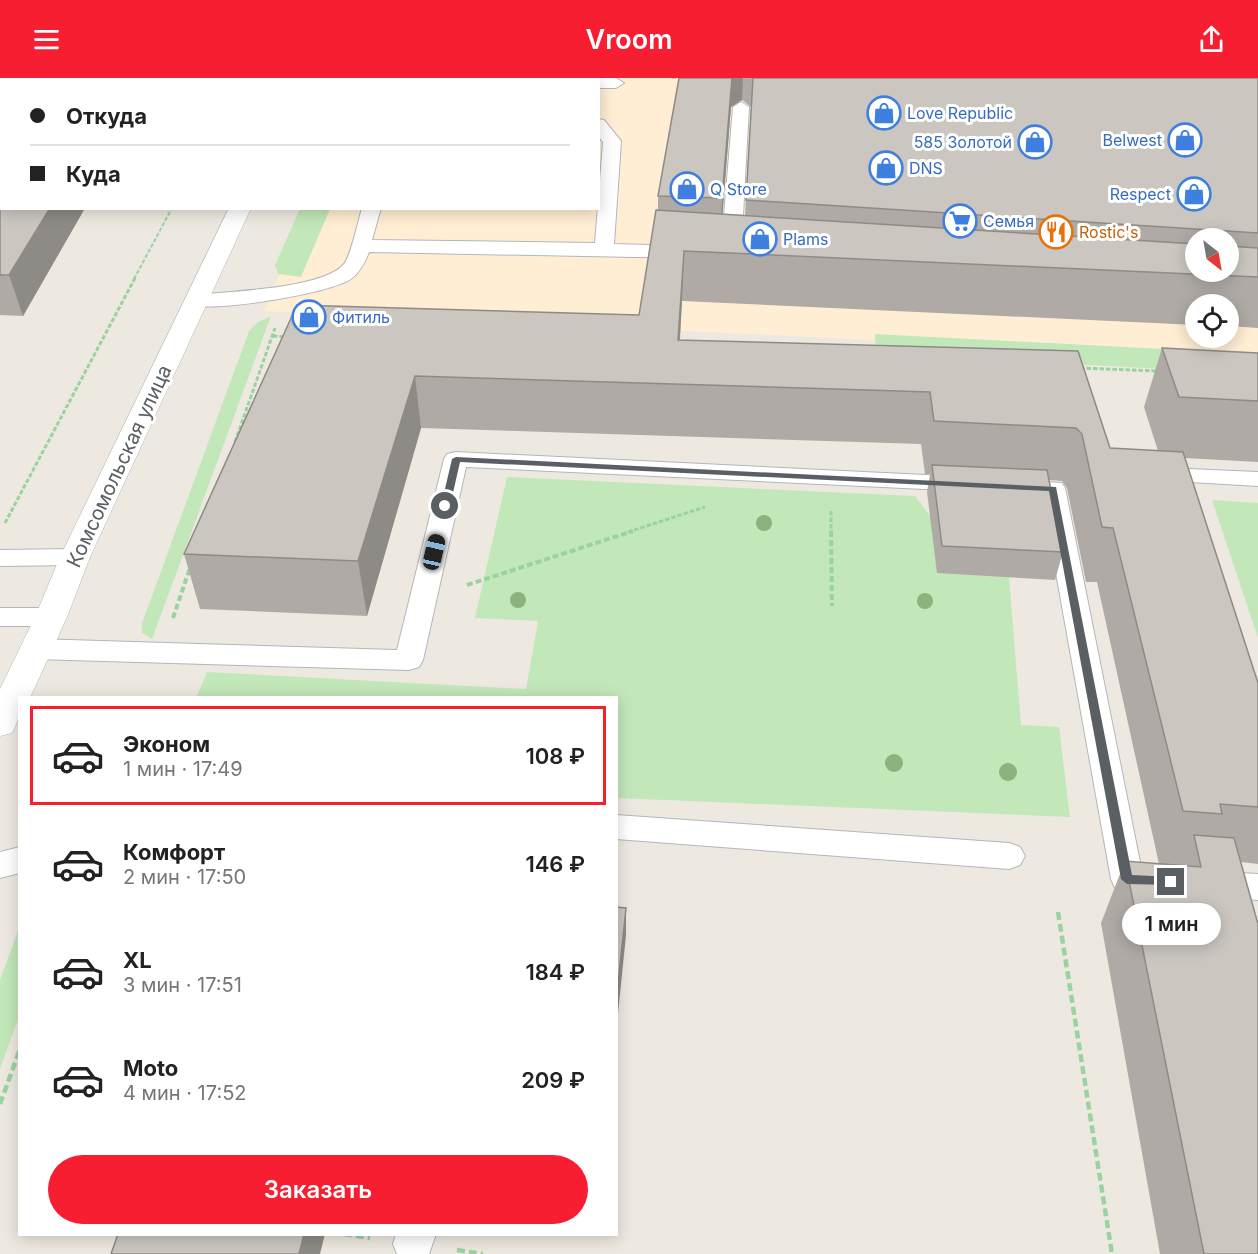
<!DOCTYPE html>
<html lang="ru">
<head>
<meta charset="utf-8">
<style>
	body { margin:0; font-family:Inter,sans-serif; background:#f6f6f6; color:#222; height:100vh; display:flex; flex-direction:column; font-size:22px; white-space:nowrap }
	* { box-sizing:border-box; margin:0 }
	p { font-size:20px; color:#767676 }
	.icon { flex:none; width:33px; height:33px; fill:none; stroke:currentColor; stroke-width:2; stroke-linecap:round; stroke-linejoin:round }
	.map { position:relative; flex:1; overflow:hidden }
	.details { position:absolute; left:18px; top:618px; width:600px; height:540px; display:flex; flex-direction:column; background:#fff; border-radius:0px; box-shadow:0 3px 15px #0003 }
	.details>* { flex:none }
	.banner { position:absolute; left:0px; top:0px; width:600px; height:132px; box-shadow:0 3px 15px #0003; display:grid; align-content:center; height:132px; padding:0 30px; background:#fff }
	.needle { width:39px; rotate:149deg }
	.buttons { position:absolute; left:1185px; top:150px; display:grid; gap:12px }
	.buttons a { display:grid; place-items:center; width:54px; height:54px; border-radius:50%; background:#fff; box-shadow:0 3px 15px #0003; font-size:30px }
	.end { position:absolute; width:27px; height:27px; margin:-14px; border:8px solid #595f63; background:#fff; box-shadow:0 0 0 3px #fff }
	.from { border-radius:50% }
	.bubble { position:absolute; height:42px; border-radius:21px; background:#fff; box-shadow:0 3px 15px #0003; font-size:20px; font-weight:600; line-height:42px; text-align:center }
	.car { position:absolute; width:18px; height:36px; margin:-18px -9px; border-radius:8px; box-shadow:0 0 4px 2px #0007; background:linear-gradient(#222 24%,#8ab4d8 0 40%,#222 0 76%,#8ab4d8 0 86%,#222 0) }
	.banner b { display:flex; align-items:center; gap:21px; height:57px; font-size:22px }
	.banner b+b { border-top:2px solid #e0e0e0 }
	.banner i { width:15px; height:15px; background:#222 }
	ul { padding:10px 0 0; list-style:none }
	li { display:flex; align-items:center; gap:18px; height:99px; margin:0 12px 9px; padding:0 18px; border:3px solid transparent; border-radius:0px }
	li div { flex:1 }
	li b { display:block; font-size:22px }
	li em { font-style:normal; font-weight:600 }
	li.active { border-color:#f61e30 }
	li>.icon { width:54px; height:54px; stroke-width:1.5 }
	.action { display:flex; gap:12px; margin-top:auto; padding:12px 30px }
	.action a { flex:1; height:69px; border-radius:36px; background:#f61e30; color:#fff; font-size:24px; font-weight:600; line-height:69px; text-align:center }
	header { display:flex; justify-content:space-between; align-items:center; height:78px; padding:0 30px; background:#f61e30; color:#fff; font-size:27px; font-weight:600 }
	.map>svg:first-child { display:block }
	.commercial { fill:#ffeed4; fill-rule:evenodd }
	.green { fill:#c2e8ba }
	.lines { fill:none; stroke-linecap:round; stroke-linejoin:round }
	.lane-casing { stroke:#b2b6ba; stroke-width:2 }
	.secondary-casing { stroke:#b2b8bd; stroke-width:1 }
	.path-far3 { stroke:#99d39f; stroke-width:2; stroke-dasharray:4 2; stroke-linecap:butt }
	.path-far2 { stroke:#99d39f; stroke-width:3; stroke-dasharray:4.5 2; stroke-linecap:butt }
	.path-far1 { stroke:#99d39f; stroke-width:4; stroke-dasharray:6 3; stroke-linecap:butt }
	.path { stroke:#99d39f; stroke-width:4.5; stroke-dasharray:8 4; stroke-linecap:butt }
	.lane { fill:#fff; fill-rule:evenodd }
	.secondary { fill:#fff; fill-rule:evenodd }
	.tree { fill:#8ab37e }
	.wall { fill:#afaaa5; fill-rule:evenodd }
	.shaded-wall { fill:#8e8b86 }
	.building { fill:#cbc6c0; stroke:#8e8b86; stroke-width:1.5 }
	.route { fill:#595f63 }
	.labels { text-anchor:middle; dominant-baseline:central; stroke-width:6; stroke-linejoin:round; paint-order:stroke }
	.far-shop-label { font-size:16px; fill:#366cbe; stroke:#fff; text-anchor:start }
	.far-food-label { font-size:16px; fill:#c56008; stroke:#fff; text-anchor:start }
	.street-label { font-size:20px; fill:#595f63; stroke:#fff }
</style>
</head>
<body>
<header><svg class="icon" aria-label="menu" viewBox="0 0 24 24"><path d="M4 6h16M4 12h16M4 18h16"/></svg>Vroom<svg class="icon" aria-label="share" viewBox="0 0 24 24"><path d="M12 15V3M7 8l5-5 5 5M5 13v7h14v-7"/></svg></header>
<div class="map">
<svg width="1258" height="1176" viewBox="0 0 1258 1176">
	<rect width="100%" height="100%" fill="#eee9e0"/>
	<path class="commercial" d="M360,0H1258V280L264,233L306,131L598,130V2ZM1196,160H1228V194H1196ZM1196,226H1228V260H1196Z"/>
	<g class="green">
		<polygon points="300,131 330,131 301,199 278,196 275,187"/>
		<polygon points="271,238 152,561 142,555 142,545 249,253 258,244"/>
		<polygon points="875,256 1182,272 1204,293 876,276"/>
		<polygon points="507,399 915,418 930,438 1009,499 1021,647 1059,649 1070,739 617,720 616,620 196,620 207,594 526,611 538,543 475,540"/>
		<polygon points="1212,422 1258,425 1258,560"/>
		<polygon points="19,850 19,938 0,991 0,902"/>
	</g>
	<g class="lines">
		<defs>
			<g id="lane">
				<polygon points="348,0 403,0 404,2 349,2"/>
				<polygon points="598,0 616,0 624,5 616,10 598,10 598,2 593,2"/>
				<polygon points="741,24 749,29 741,174 738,178 724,178 721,174 733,29"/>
				<path d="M598,41L604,42L621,63L614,166L687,168L694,170L697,174L694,178L687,180L369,174C365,185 360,194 351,201C329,216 214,234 190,227L187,223L190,219L197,217C230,213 323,211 344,186C351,177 358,144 362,130H381L372,162L595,165L603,64L598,58Z"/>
				<polygon points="456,374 966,399 975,401 978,406 975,411 966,413 466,389 423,582 419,589 409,592 36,581 26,578 22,571 26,564 36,561 397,572 444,381 447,376"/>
				<polygon points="1165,390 1258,394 1258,408 1156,402 1153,397 1156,392"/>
				<path d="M1012,402L1062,405L1065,410L1141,789L1162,794L1167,803L1162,812C1146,818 1131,816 1115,810L1111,801L1042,417L1003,414L1000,409L1003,404Z"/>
				<polygon points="75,471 84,473 88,479 84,485 75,487 0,488 0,472"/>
				<polygon points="0,530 51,530 61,532 65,539 61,546 51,548 0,548"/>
				<polygon points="616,737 1009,765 1020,769 1025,778 1020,787 1009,791 616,761"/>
				<polygon points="20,769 20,795 0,800 0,774"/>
				<polygon points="1208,793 1258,796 1258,822 1208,819 1196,815 1191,806 1196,797"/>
				<polygon points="396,1156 436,1156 429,1176 397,1176 393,1166"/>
			</g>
			<g id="secondary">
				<rect x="293" y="0" width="18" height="2"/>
				<path d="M229,130H251L90,479L67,539L30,620H20C20,634 19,642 12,655L0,658V611L35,539L60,479Z"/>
			</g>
		</defs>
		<use href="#lane" class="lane-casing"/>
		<use href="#secondary" class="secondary-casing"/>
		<g class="path-far3">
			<polyline points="672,0 682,0"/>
			<polyline points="134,201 172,130"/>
		</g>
		<g class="path-far2">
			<polyline points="273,258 287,259"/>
			<polyline points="1080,290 1159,293"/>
			<polyline points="235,364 275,250"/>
			<polyline points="831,433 831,454"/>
			<polyline points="5,445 135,200"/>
			<polyline points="628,454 705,429"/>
		</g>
		<g class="path-far1">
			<polyline points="831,453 832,528"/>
			<polyline points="467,507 633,453"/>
			<polyline points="173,540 190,490"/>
		</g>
		<g class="path">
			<polyline points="1058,834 1112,1176"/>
			<polyline points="0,1026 20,971"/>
			<polyline points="344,1156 370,1160"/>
			<polyline points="457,1172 483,1176"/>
		</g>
		<use href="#lane" class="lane"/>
		<use href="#secondary" class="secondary"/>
	</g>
	<g class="tree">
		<circle cx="764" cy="445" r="8"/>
		<circle cx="518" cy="522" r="8"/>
		<circle cx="925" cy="523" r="8"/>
		<circle cx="894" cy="685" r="9"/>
		<circle cx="1008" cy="694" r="9"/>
	</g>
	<g class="wall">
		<path d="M679,0H1258V250L1228,248V226H1196V247L682,223L680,262L1078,273L1110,370L1158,373L1144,329L1162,270L1258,275V384L1185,380L1258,605V786L1241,784L1258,1176H1160L1101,845L1125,783L1159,786L1097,504H1086L1067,410L1062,403L1049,402L1063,474L1055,502L937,495L927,414L930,396H925L921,366L421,350L367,538L200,531L184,476L297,227L639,237L658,132V118ZM742,22L751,29L745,137L722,136L731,29ZM1196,160H1228V194H1196Z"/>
		<polygon points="0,115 2,130 85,130 23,238 0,237"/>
	</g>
	<g class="shaded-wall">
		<polygon points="732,0 743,0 742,22 731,29 720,169 722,120"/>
		<rect x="0" y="42" width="2" height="38"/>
		<polygon points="50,130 85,130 23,238 9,197"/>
		<polygon points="684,173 682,223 677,306 678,262"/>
		<polygon points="415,298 421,350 367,538 358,483"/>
		<polygon points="626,830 626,857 616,955 616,925"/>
		<polygon points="304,1156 325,1156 320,1176 299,1176"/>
	</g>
	<g class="building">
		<polygon points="0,0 144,0 144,2 2,2 2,42 0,42"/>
		<polygon points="679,0 732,0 722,120 658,118"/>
		<polygon points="753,0 1258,0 1258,155 746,122"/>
		<polygon points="0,115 2,115 2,130 50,130 9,197 0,197"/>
		<polygon points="656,132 1196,166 1196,194 1228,194 1228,168 1258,170 1258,199 684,173 678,262 1078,273 1110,370 1183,374 1258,605 1258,729 1220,726 1222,736 1183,733 1113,450 1102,449 1082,356 1076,350 934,343 930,314 415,298 358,483 184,476 297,227 639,237"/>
		<polygon points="1162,270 1258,275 1258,323 1179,319"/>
		<polygon points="932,387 1047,392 1063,474 942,468"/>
		<polygon points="1194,757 1234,760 1258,846 1258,1176 1204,1176 1125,783 1201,789"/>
		<polygon points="616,829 626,830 616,925"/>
		<polygon points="118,1156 304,1156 299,1176 111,1176"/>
	</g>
	<polygon class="route" points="456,379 1056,409 1132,797 1171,799 1176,804 1175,807 1127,806 1121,801 1049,413 460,384 450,428 445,430 441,428 452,381"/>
	<defs>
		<symbol id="shop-ring" viewBox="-11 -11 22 22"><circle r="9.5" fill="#fff" stroke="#3f7fe0" stroke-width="1.5"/><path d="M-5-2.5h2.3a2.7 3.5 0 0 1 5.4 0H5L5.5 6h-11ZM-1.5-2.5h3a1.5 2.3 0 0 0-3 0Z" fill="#3f7fe0"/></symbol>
		<symbol id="supermarket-ring" viewBox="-11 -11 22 22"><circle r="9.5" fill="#fff" stroke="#3f7fe0" stroke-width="1.5"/><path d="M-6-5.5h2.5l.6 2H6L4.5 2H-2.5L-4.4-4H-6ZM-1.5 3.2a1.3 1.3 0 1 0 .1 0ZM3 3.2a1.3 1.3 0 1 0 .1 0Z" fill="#3f7fe0"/></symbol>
		<symbol id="restaurant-ring" viewBox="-11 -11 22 22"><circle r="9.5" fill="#fff" stroke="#e8710a" stroke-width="1.5"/><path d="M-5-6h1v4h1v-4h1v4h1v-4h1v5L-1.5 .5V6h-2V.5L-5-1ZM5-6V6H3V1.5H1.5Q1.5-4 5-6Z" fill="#e8710a"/></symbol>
	</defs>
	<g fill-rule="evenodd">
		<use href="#shop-ring" x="865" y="16" width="38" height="38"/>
		<use href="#shop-ring" x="1166" y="43" width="38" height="38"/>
		<use href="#shop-ring" x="1016" y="45" width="38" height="38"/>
		<use href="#shop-ring" x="867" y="71" width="38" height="38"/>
		<use href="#shop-ring" x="668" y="92" width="38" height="38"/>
		<use href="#shop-ring" x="1175" y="97" width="38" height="38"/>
		<use href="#supermarket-ring" x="941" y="124" width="38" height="38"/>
		<use href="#restaurant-ring" x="1037" y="135" width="38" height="38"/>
		<use href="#shop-ring" x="741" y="142" width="38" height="38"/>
		<use href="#shop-ring" x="290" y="220" width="38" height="38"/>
	</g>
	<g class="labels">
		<g class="far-shop-label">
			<text x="907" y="35">Love Republic</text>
			<text x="1162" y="62" text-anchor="end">Belwest</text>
			<text x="1012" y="64" text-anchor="end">585 Золотой</text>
			<text x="909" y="90">DNS</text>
			<text x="710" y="111">Q Store</text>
			<text x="1171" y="116" text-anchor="end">Respect</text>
			<text x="983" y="143">Семья</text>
			<text x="783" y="161">Plams</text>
			<text x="332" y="239">Фитиль</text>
		</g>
		<g class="far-food-label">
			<text x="1079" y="154">Rostic's</text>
		</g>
		<g class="street-label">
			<text transform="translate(119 388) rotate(-65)">Комсомольская улица</text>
		</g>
	</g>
</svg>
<div class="buttons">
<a><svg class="needle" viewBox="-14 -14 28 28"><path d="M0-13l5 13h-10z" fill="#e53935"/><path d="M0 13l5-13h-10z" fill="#767676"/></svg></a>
<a><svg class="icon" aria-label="locate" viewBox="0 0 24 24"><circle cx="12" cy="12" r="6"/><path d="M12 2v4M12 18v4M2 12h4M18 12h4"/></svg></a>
</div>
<i class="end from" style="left:445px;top:428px"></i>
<i class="end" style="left:1171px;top:804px"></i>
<div class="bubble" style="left:1122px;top:825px;width:99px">1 мин</div>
<i class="car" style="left:434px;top:474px;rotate:13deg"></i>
<div class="banner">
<b><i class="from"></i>Откуда</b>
<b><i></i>Куда</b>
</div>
<section class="details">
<ul>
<li class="active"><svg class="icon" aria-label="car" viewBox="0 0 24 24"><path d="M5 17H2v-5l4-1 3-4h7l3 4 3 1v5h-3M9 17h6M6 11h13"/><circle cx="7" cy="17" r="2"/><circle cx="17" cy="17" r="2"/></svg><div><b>Эконом</b><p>1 мин · 17:49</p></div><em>108 ₽</em></li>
<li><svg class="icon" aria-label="car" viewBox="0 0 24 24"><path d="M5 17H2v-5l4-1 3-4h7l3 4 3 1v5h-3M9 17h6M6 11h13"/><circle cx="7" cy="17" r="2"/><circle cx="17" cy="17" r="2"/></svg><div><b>Комфорт</b><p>2 мин · 17:50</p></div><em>146 ₽</em></li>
<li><svg class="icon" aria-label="car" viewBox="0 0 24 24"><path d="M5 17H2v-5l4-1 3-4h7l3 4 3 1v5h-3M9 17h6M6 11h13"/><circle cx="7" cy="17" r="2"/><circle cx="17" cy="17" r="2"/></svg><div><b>XL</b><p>3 мин · 17:51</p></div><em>184 ₽</em></li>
<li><svg class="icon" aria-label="car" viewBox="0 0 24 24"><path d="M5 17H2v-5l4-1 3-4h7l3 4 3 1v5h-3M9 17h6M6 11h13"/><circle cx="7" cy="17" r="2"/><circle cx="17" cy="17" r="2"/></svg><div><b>Moto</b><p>4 мин · 17:52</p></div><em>209 ₽</em></li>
</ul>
<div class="action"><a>Заказать</a></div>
</section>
</div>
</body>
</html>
